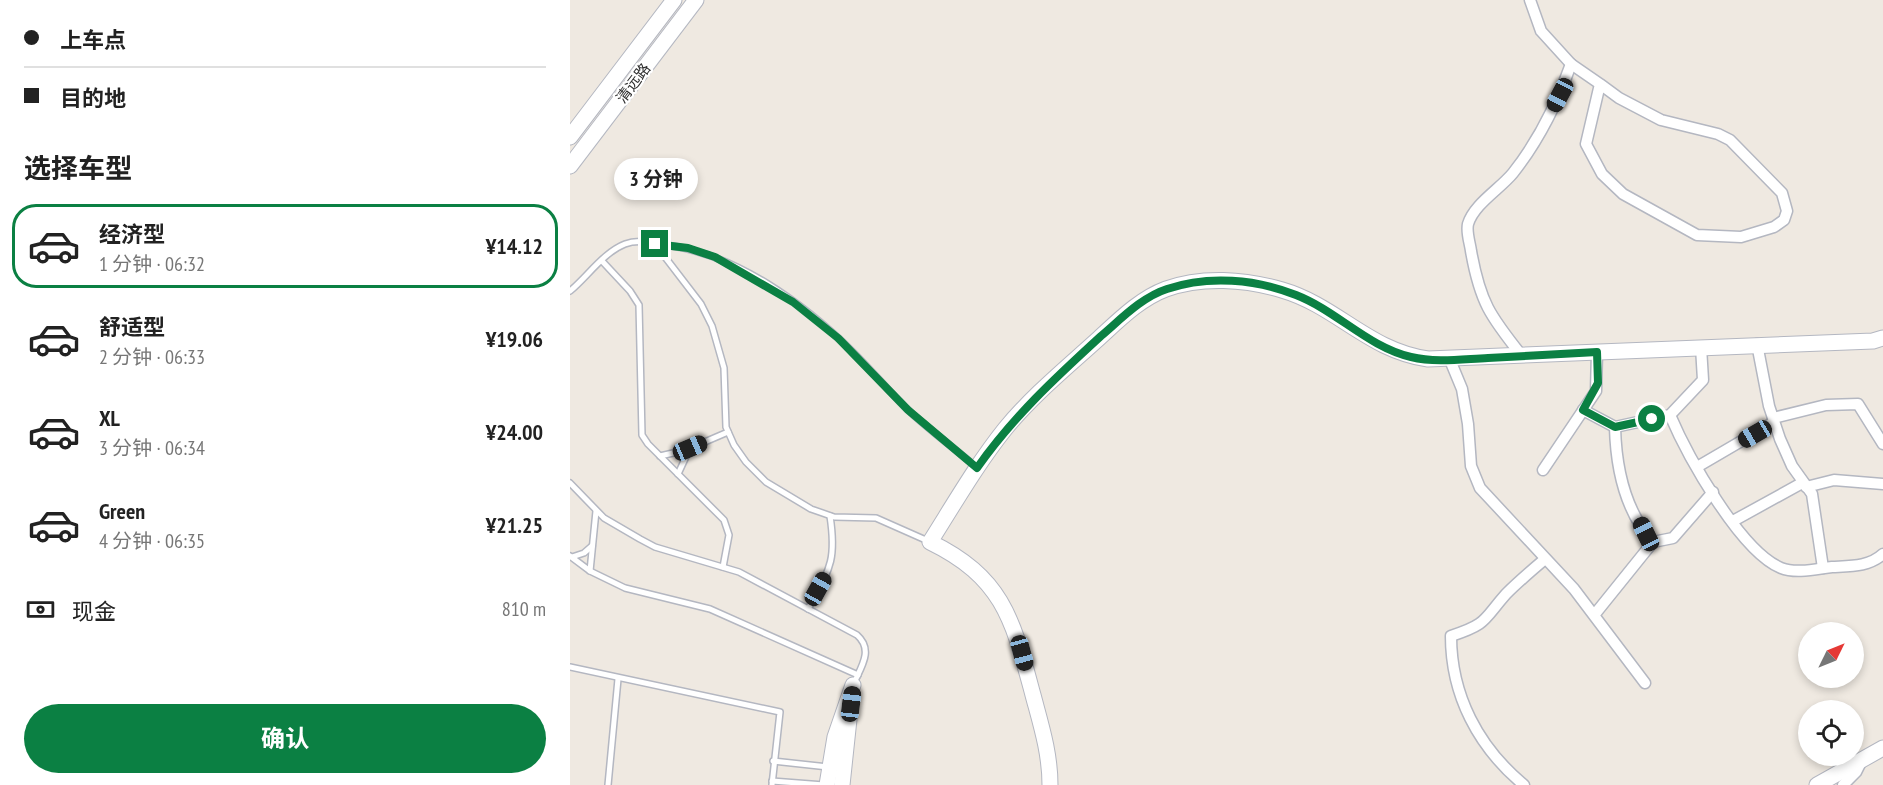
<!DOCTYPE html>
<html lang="zh">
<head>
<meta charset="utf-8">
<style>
	body { margin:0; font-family:"PT Sans Narrow","Noto Sans SC",sans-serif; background:#f6f6f6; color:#222; height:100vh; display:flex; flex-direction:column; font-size:22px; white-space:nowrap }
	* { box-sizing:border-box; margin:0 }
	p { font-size:20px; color:#767676 }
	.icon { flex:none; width:33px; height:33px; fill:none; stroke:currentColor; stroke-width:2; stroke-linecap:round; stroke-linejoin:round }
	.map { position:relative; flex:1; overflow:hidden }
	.drawer { display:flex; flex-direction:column; background:#fff; width:570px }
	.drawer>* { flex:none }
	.guide { display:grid; align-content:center; height:132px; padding:0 24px; background:#fff }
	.needle { width:39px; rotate:47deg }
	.controls { position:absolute; left:1228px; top:622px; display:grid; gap:12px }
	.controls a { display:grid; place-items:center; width:66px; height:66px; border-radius:50%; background:#fff; box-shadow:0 3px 9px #0003; font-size:30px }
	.end { position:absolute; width:27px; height:27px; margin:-14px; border:8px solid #0b8043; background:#fff; box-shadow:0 0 0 3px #fff }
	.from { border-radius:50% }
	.bubble { position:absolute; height:42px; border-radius:21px; background:#fff; box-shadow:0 3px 9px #0003; font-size:20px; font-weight:700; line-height:42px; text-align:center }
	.car { position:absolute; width:18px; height:36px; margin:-18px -9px; border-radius:8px; box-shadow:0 0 4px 2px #0007; background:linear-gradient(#222 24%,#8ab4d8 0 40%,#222 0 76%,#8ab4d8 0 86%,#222 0) }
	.guide b { display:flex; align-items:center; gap:21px; height:57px; font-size:22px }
	.guide b+b { border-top:2px solid #e0e0e0 }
	.guide i { width:15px; height:15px; background:#222 }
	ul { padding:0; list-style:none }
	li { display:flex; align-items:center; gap:18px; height:84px; margin:0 12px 9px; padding:0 12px; border:3px solid transparent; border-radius:24px }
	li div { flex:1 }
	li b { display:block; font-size:22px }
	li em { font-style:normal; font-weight:700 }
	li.active { border-color:#0b8043 }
	li>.icon { width:54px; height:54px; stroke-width:1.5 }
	h2 { padding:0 24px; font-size:27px; line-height:72px }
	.pay { display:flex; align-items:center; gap:15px; height:66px; padding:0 24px; font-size:22px }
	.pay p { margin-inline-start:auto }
	.action { display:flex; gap:12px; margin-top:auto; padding:12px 24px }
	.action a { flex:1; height:69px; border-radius:36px; background:#0b8043; color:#fff; font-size:24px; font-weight:700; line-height:69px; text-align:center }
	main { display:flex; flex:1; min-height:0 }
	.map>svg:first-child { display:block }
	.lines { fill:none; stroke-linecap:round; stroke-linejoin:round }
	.lane-casing { stroke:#b4b7c1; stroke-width:8 }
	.street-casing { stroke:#b4b7c1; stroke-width:13 }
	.secondary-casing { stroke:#b4b7c1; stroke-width:17 }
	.lane { stroke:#fff; stroke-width:5 }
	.street { stroke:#fff; stroke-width:10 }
	.secondary { stroke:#fff; stroke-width:15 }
	.route { stroke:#0b8043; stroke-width:8 }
	.labels { text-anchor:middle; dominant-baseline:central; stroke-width:4.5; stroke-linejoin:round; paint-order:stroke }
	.street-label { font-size:15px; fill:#2e2e2e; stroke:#fff }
</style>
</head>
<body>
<main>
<section class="drawer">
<div class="guide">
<b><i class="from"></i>上车点</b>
<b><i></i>目的地</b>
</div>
<h2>选择车型</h2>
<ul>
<li class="active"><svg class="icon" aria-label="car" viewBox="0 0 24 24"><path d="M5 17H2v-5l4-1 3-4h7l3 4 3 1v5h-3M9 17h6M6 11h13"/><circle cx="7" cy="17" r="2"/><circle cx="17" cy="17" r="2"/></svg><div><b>经济型</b><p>1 分钟 · 06:32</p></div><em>¥14.12</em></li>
<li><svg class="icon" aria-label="car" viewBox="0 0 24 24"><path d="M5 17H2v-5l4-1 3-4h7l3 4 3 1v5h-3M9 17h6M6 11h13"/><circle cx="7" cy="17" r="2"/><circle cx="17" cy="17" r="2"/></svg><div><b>舒适型</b><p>2 分钟 · 06:33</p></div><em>¥19.06</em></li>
<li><svg class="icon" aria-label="car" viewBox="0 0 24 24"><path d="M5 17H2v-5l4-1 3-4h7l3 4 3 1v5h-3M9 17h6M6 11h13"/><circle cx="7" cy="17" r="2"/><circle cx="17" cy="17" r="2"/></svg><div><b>XL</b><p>3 分钟 · 06:34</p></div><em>¥24.00</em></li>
<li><svg class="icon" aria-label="car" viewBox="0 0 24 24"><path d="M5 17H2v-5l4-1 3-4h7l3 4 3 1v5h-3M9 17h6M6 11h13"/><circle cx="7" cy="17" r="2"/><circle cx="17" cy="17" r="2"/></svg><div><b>Green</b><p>4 分钟 · 06:35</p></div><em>¥21.25</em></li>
</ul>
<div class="pay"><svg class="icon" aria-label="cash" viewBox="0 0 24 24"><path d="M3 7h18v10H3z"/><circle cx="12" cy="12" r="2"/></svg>现金<p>810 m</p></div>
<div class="action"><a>确认</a></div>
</section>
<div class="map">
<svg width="1313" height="785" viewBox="0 0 1313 785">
	<rect width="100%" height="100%" fill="#efe9e1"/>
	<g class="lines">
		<defs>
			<g id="lane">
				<polyline points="85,244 131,304 142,326 154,368 156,427 164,445 176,462 196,482 241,509 264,517 306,518 358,541"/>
				<polyline points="32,261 60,291 69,305 72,435 78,444 154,520 159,535 153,567"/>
				<path d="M0,291C17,277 34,252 55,244C68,239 83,243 96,245C166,254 233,303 283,352C301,370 318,390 336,408C358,429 383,447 406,467"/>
				<polyline points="90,456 116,450 158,432"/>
				<polyline points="108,474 120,448"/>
				<path d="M0,483L34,518L70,539L85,547L169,572L287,635C304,650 291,667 283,685"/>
				<polyline points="0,556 20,571 55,588 140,609 288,675"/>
				<polyline points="2,557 14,553 22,546"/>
				<polyline points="20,571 26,511"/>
				<path d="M238,609C259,570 267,562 260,516"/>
				<polyline points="0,667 210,712 202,785"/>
				<polyline points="203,761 258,767"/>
				<polyline points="202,781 254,785"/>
				<polyline points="38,785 48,679"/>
			</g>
			<g id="street">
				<polyline points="960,0 971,31 1001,64 1030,84 1049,98 1091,120 1148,134 1160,140 1212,193 1217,211 1214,220 1204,227 1171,237 1127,235 1053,194 1032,174 1016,144 1030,84"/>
				<polyline points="1187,344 1199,406 1210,439 1222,466 1242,494 1253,568"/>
				<path d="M952,356C920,316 910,302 901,251C900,243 896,232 898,224C904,204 930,189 943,173C969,140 987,104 1001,64"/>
				<polyline points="880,360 892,389 898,424 901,466 910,488 1004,589 1075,683"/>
				<polyline points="1013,410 1045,427 1100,415 1133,380 1131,347"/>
				<path d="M1100,415C1117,455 1170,551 1211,568C1226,574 1246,569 1262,567C1280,566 1299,567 1313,554"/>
				<polyline points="1203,418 1256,405 1288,404 1313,444"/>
				<path d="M1045,427C1046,468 1055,511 1083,542"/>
				<polyline points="1127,467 1204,422"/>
				<polyline points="973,470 1026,391 1027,352"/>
				<polyline points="1236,487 1264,480 1313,484"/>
				<polyline points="1163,521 1232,483"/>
				<polyline points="1025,614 1083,542 1103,538 1143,492"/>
				<path d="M954,785C908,747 881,695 881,636C918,624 913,620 936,594C948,582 962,570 975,559"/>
				<polyline points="1273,785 1286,772 1292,760"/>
			</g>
			<g id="secondary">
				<polyline points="0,137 104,0"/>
				<polyline points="0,166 126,0"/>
				<polyline points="257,785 265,737 283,685"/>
				<polyline points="272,785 280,710"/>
				<path d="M480,785C480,753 471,725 463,695C443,621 434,578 360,542C384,504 407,464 435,429C462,396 495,369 527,340C547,322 569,299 596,289C632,276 675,279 712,290C767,306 799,351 858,359L1303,341L1313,338"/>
				<polyline points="1247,785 1313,748"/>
			</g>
		</defs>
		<use href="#lane" class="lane-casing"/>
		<use href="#street" class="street-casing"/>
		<use href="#secondary" class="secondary-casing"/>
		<use href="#lane" class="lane"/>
		<use href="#street" class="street"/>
		<use href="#secondary" class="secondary"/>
	</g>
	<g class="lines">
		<path class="route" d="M85,244L118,248L145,257L223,302L268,338L338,410L407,468C444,416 484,379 531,336C551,319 572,297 597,289C638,275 686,279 726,295C767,311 798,347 841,357C866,363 893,359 918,358C954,356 991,354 1027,352L1028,383L1013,410L1045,427L1082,419"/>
	</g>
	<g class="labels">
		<g class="street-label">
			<text transform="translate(63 83) rotate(-53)">清远路</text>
		</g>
	</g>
</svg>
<div class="controls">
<a><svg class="needle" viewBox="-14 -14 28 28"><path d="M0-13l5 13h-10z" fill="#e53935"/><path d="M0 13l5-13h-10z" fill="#767676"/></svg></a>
<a><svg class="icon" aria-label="locate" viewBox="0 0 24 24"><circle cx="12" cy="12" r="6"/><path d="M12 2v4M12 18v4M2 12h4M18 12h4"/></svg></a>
</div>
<i class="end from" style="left:1082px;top:419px"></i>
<i class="end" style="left:85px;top:244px"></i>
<div class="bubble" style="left:44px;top:158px;width:84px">3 分钟</div>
<i class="car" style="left:990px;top:95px;rotate:208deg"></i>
<i class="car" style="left:1185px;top:434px;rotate:240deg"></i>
<i class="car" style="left:120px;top:448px;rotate:67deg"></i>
<i class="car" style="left:1076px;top:534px;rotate:334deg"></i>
<i class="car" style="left:248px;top:589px;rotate:29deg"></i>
<i class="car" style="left:452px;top:653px;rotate:165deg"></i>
<i class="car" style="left:281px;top:704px;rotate:7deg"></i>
</div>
</main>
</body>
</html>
